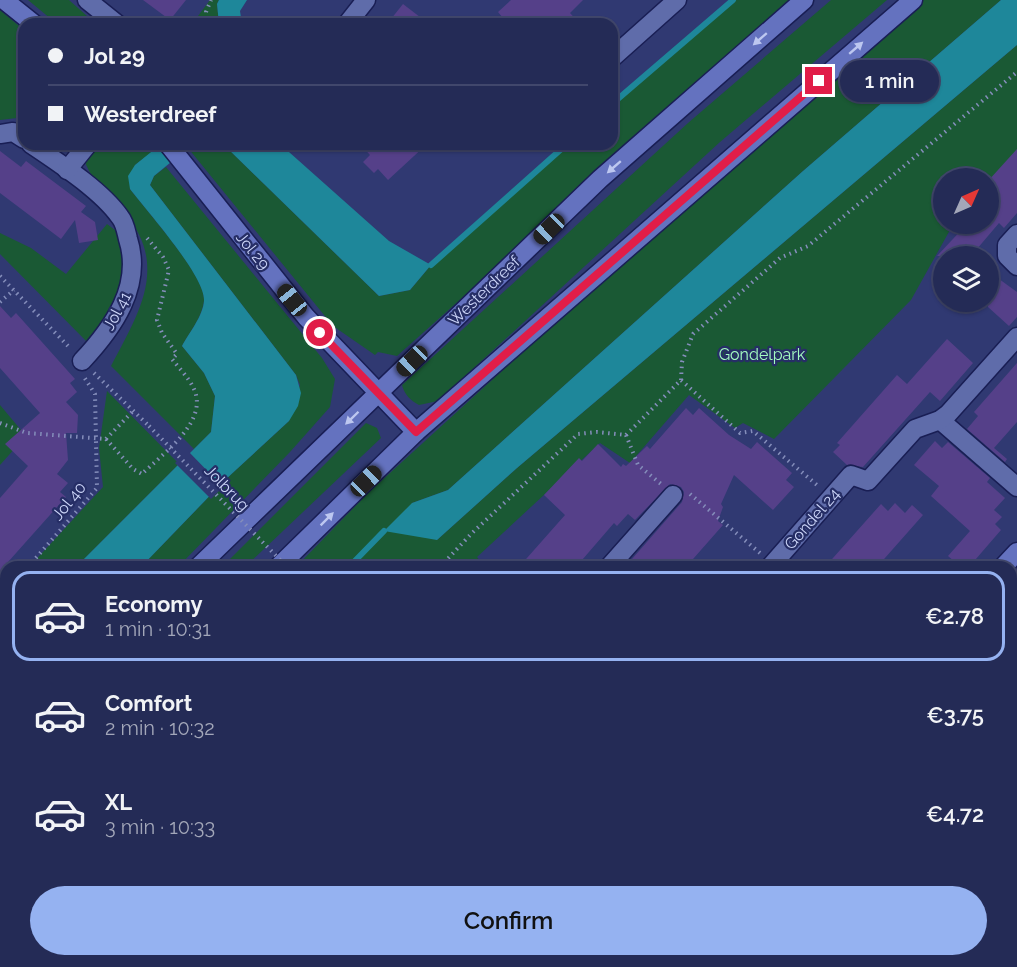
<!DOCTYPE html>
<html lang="en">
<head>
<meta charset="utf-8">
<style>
	body { margin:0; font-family:Raleway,sans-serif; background:#303760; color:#f1f3f6; height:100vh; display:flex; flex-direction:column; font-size:22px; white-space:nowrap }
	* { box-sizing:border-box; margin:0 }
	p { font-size:20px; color:#a3a7b9 }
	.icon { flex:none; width:33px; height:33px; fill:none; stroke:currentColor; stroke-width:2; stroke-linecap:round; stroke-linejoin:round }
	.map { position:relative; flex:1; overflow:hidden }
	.side { position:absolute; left:0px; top:561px; width:1017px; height:406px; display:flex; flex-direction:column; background:#242b56; border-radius:18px 18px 0 0; box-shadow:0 2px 4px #0004,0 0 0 2px #41476c }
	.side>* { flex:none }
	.guide { position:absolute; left:18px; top:18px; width:600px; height:132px; border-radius:18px; box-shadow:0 2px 4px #0004,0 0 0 2px #41476c; display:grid; align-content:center; height:132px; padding:0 30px; background:#242b56 }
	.needle { width:39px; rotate:45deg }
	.buttons { position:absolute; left:933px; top:168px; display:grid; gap:12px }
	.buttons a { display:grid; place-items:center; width:66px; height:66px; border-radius:50%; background:#242b56; box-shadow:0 2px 4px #0004,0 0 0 2px #41476c; font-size:30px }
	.end { position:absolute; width:27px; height:27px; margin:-14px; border:8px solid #e11d48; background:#fff; box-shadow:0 0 0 3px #fff }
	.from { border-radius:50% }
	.bubble { position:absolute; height:42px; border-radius:21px; background:#242b56; box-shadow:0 2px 4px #0004,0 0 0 2px #41476c; font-size:20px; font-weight:600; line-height:42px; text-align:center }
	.car { position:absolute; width:18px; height:36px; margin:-18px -9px; border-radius:8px; box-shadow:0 0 4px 2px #0007; background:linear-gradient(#222 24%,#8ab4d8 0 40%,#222 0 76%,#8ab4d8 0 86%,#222 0) }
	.guide b { display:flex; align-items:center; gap:21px; height:57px; font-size:22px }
	.guide b+b { border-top:2px solid #41476c }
	.guide i { width:15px; height:15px; background:#f1f3f6 }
	ul { padding:10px 0 0; list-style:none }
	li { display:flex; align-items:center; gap:18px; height:90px; margin:0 12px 9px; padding:0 18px; border:3px solid transparent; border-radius:18px }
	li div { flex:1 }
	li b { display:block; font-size:22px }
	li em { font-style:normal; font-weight:600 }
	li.active { border-color:#95b2f1 }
	li>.icon { width:54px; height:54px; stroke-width:1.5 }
	.primary-button { display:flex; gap:12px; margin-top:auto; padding:12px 30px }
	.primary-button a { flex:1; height:69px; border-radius:36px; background:#95b2f1; color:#111; font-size:24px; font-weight:600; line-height:69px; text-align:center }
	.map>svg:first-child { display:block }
	.green { fill:#1a5934 }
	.water { fill:#1e879a }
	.pier { fill:#303972 }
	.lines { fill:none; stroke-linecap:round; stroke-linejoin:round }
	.stream { stroke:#1e879a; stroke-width:6 }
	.building { fill:#554089 }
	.street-casing { stroke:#191e54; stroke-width:21 }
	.secondary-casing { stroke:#191e54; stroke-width:21 }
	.path { stroke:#858ebb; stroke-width:4; stroke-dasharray:1.5 4.5; stroke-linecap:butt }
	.street { stroke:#5f6caa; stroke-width:18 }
	.secondary { stroke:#6472bf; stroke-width:18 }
	.path-bridge { stroke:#858ebb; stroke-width:4; stroke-dasharray:1.5 4.5; stroke-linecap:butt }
	.oneway { fill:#bdc7f0 }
	.route { stroke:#e11d48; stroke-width:8 }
	.labels { text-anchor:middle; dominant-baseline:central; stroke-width:4.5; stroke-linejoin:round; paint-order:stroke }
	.street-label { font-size:16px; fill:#cdd6f9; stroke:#262e66 }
	.park-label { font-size:16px; fill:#a4fcc0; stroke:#262e66 }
</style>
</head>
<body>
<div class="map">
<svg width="1017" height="967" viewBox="0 0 1017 967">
	<rect width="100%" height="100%" fill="#303972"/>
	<g class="green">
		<polygon points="28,0 69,0 96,24 57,24"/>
		<polygon points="210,0 219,0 217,4 219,24 192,24"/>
		<polygon points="733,0 796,0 397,356 378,352 375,355 333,326 188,148 193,144 223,144 379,296 410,290 431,265 567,144 612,144 612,104"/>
		<path d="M831,0H887L720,142L438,401L419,405C411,401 404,394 402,385L688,123Z"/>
		<polygon points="922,0 1001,0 803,171 448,490 412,503 437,540 517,468 1017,45 1017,162 989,191 988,178 944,178 944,224 956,224 950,230 911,300 774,439 743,423 735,428 689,395 630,463 600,443 477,557 485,567 296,567 368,493 764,132"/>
		<polygon points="0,10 24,30 24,122 17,118 0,120"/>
		<path d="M101,144H146L152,152L135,165L130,189C146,210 206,277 204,300C203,316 189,333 182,346L204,373L215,396L211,432L194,449L111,366C137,316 169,268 127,216C110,196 95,187 85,162Z"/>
		<polygon points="166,167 322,358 335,379 330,407 290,452 178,567 141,567 225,480 289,421 300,385 296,375 150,185 154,176"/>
		<polygon points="107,224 115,230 128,254 119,299 90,345 0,254 0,233 31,248 66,274"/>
		<polygon points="107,391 179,464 76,567 29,567 103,487 99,448"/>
		<polygon points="0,405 26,436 0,465"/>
		<polygon points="366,423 377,428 381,438 245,567 222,567"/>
		<polygon points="6,592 6,637 0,643 0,598"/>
		<polygon points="6,780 6,824 0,831 0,786"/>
		<polygon points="6,865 6,938 0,945 0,871"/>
		<polygon points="266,962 350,962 351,967 272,967"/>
		<polygon points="366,962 561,962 558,967 366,967"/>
		<polygon points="759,962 831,962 829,967 775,967"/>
	</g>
	<g class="water">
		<polygon points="219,0 247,0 240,11 242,24 219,24 217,4"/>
		<polygon points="1001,0 1017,0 1017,45 517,468 437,540 384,531 412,503 448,490 803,171"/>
		<path d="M161,144H193L154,176L150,185L296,375L301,393L298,406L289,421L225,480L141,567H76L211,432L215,396L204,373L182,346C189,333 203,316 204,301C206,277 146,210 130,189L128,176L135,165Z"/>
		<polygon points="223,144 280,144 389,241 431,265 410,290 379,296"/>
		<polygon points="6,637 6,708 0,714 0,643"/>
		<polygon points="6,938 6,962 53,962 47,967 0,967 0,945"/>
	</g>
	<polygon class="pier" points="188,451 223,487 211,499 175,463"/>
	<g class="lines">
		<g class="stream">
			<polyline points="612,104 733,0"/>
			<polyline points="431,265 567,144"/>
			<polyline points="349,567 384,531"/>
		</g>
	</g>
	<g class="building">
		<polygon points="143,0 186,0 170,20"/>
		<polygon points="511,0 583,0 570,13 580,24 508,24 498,12"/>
		<polygon points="403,4 429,24 387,24"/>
		<polygon points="360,144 427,144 388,180 378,169 374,173 363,162 370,155"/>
		<polygon points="1017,149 1017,213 1004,228 999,223 971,256 937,256 967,224 988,224 988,181"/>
		<polygon points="0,151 21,167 26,161 86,206 81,212 95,222 98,240 79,243 75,220 61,239 0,193"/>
		<polygon points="988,271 1017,292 1017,317 1009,326 988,307"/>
		<polygon points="0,306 11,318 16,313 75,379 70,383 77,392 66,402 78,415 77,433 66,433 68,460 57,474 68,483 60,492 66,497 0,571 0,498 28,466 5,444 40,413 0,368"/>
		<polygon points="947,339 973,363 940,401 930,392 863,467 847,465 833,452 840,445 837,443 897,375 907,384"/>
		<polygon points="1017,363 1017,422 994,448 1007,459 1005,462 967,429 978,416 974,412"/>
		<polygon points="686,408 693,415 699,408 729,435 751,449 757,442 792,473 786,480 794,487 773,510 734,475 721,504 723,507 718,521 723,525 686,567 625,567 682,502 684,492 681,487 670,484 635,520 628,514 617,526 614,523 576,567 519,567 565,515 544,495 579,458 582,461 598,444 621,467 623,464 626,466 647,446 650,449"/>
		<polygon points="935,441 942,448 948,442 990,478 987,482 1005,498 994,510 1002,517 995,524 1001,530 969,567 961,567 948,556 970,531 931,496 939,486 914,465"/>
		<polygon points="895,503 905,513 912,505 923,515 877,567 825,567 881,504 888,511"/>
	</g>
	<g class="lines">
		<defs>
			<g id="street">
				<polyline points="87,0 117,24"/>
				<polyline points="347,24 366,0"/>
				<polyline points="612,58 677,0"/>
				<polyline points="0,134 13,132 24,139"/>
				<path d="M31,144C59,163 101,190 120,217C125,223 126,231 128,239C143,286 113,328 82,361"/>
				<polyline points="67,170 88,144"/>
				<polyline points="1017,234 1007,245 1007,256 1017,266"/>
				<polyline points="940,420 1017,487"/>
				<polyline points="609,567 673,495"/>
				<polyline points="770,567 851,475 868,481 915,429 940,420 948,414 1017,337"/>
				<polyline points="1011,714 1017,716"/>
				<polyline points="1011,821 1017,802"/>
				<polyline points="1011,944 1017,947"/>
				<polyline points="252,962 259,967"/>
				<polyline points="725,962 732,967"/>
				<polyline points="190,967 195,962"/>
				<polyline points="838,967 840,962"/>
			</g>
			<g id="secondary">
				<polyline points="4,0 34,24"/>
				<polyline points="168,144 306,317 416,432"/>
				<polyline points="198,567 600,179 804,0"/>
				<polyline points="278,567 416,432 913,0"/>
				<polyline points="1003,567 1017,552"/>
				<polyline points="0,767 6,761"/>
				<polyline points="0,858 6,851"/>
			</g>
		</defs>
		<use href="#street" class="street-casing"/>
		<use href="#secondary" class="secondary-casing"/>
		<g class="path">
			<polyline points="207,24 206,12 211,0"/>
			<polyline points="0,276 70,348"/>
			<polyline points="0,302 14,290"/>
			<polyline points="94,373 149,426"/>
			<polyline points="681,380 682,362 693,334 780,258 808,246 1017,72"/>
			<polyline points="0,423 27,433 106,439 133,411"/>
			<polyline points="626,435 681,380 740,433 753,431 817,485"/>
			<path d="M106,439L133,469L142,474C162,454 209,422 194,389C189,378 179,368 172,359L177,354L162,333L157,320L169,270L163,257L147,238"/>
			<polyline points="690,494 760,553"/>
			<polyline points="28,567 97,488 95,394 84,377"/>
			<polyline points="440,567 471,534 578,434 597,432 626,435 638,465 661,484"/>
			<polyline points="0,599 6,592"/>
			<polyline points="357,962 357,967"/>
		</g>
		<use href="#street" class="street"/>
		<use href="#secondary" class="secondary"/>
		<polyline class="path-bridge" points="149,426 287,567"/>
	</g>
	<defs><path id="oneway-solid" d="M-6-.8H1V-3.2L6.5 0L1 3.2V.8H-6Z" transform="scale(1.5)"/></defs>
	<g class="oneway">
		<use href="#oneway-solid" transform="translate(760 39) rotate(139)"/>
		<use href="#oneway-solid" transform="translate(856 48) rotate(-41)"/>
		<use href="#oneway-solid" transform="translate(614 167) rotate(139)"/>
		<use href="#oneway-solid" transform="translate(352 418) rotate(136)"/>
		<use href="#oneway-solid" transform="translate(327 519) rotate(-45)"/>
	</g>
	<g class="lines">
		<polyline class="route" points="320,333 416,432 819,81"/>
	</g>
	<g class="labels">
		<g class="street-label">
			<text transform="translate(253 251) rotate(51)">Jol 29</text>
			<text transform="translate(484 291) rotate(-44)">Westerdreef</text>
			<text transform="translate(117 311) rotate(-62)">Jol 41</text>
			<text transform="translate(227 488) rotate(46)">Jolbrug</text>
			<text transform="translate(69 501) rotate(-51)">Jol 40</text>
			<text transform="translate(812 519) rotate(-49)">Gondel 24</text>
		</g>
		<g class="park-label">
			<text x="762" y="354">Gondelpark</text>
		</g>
	</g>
</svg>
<div class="buttons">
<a><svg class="needle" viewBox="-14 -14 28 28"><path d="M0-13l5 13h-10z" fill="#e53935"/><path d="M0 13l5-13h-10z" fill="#a3a7b9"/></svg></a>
<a><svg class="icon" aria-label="layers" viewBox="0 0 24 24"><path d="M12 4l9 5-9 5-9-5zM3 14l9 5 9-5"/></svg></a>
</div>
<i class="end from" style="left:320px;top:333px"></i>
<i class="end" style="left:819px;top:81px"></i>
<div class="bubble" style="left:840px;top:60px;width:99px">1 min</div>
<i class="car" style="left:549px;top:229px;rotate:226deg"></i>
<i class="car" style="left:292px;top:300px;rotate:321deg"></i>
<i class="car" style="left:412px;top:361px;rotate:226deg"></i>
<i class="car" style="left:366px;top:481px;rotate:46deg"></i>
<div class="guide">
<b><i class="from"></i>Jol 29</b>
<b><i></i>Westerdreef</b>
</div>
<section class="side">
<ul>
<li class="active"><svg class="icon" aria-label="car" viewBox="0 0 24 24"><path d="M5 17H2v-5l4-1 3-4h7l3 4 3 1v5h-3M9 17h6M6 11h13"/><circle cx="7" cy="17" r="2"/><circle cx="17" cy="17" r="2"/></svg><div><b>Economy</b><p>1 min · 10:31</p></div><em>€2.78</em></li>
<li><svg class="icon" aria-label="car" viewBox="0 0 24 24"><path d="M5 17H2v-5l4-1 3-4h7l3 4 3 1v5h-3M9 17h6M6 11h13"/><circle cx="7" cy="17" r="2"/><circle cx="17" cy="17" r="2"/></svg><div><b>Comfort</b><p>2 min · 10:32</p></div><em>€3.75</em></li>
<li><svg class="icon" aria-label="car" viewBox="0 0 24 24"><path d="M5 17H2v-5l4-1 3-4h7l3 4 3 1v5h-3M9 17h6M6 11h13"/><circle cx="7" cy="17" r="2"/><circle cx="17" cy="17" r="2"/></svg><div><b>XL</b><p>3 min · 10:33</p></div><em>€4.72</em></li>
</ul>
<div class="primary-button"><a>Confirm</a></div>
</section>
</div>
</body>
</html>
